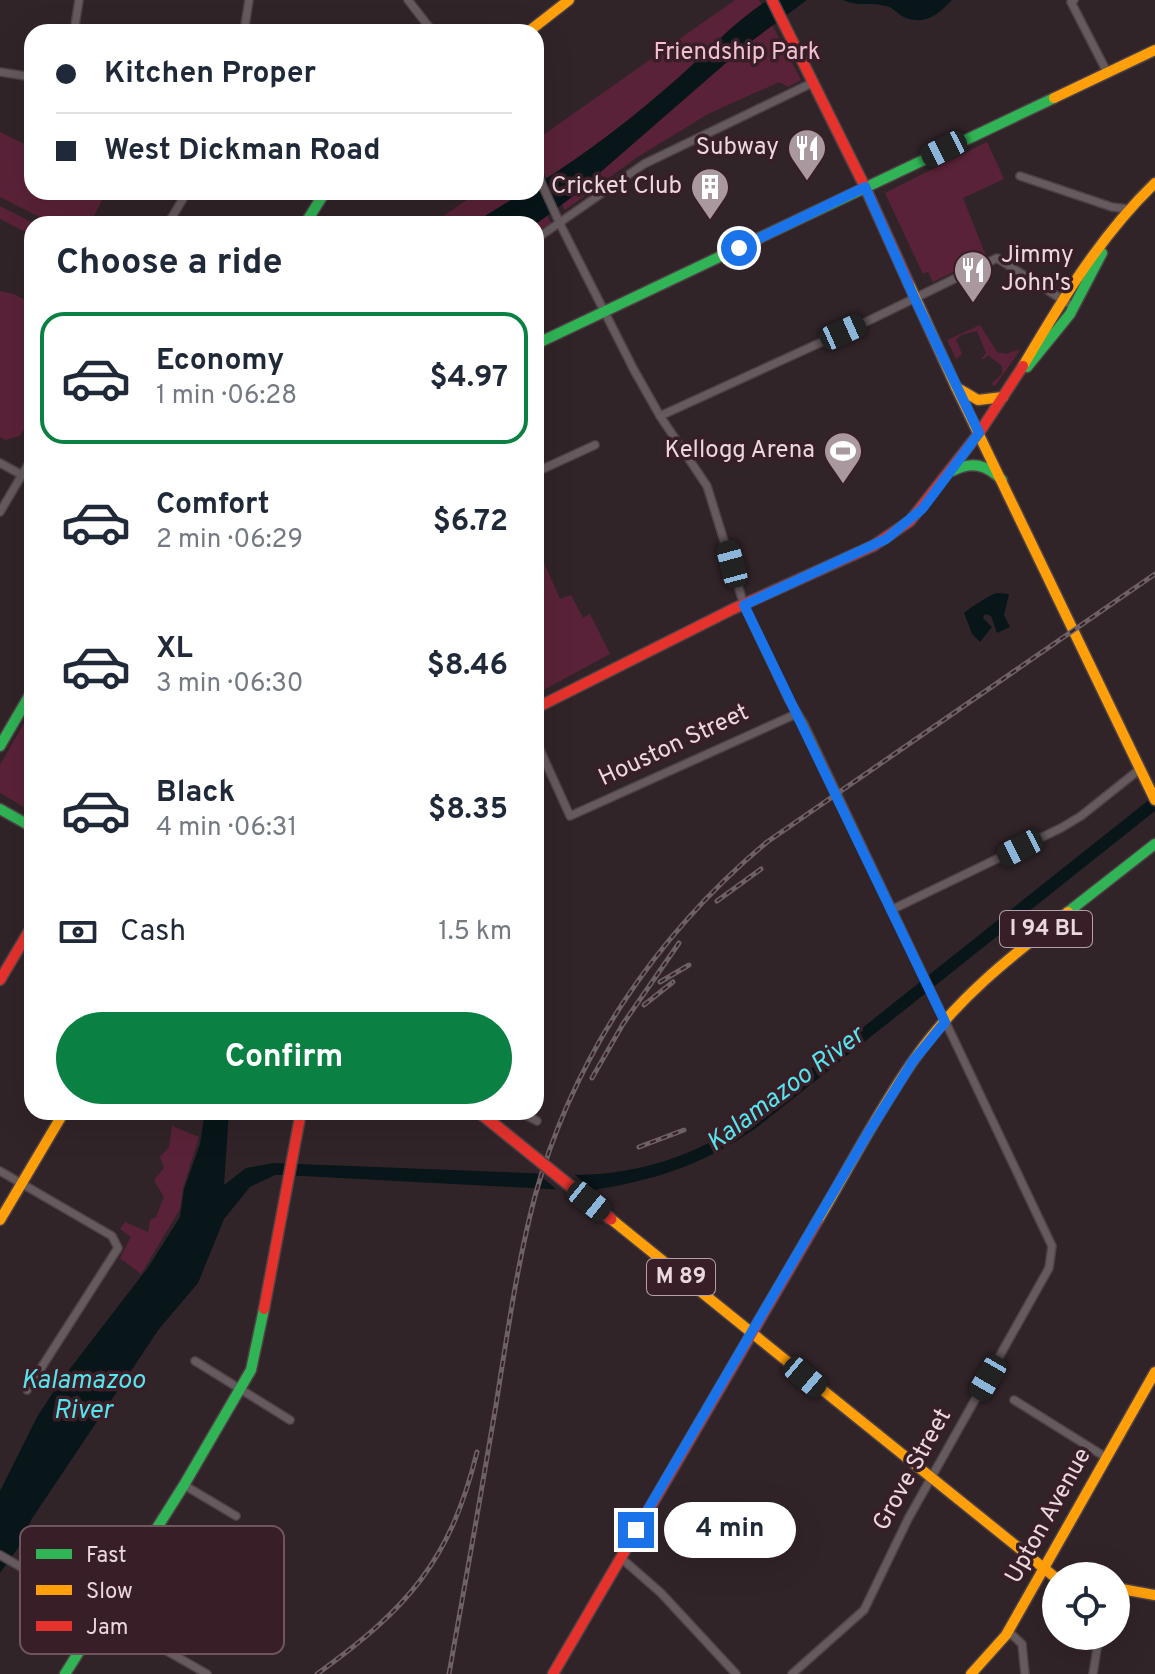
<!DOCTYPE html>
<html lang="en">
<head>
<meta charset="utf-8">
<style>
	body { margin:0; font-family:Overpass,sans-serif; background:#f2f2f3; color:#1f2937; height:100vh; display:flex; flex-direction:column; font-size:30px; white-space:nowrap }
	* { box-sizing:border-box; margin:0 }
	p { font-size:26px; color:#747a83 }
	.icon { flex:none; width:44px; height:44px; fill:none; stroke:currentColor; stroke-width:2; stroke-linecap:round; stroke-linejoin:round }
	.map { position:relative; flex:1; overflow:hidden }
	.panel { position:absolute; left:24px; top:216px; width:520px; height:904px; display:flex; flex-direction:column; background:#fff; border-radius:24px; box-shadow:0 8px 32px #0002 }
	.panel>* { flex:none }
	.guide { position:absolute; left:24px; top:24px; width:520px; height:176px; border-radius:24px; box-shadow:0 8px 32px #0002; display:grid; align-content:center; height:176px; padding:0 32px; background:#fff }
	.tools { position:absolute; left:1042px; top:1562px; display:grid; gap:16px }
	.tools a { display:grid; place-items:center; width:88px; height:88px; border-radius:50%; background:#fff; box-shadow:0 8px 32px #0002; font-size:40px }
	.end { position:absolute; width:36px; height:36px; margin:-18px; border:10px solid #1a73e8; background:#fff; box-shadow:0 0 0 4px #fff }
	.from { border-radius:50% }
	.bubble { position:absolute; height:56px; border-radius:28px; background:#fff; box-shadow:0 8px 32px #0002; font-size:26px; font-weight:700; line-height:56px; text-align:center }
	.car { position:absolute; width:24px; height:48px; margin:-24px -12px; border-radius:10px; box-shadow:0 0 6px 2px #0007; background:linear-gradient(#222 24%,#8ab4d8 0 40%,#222 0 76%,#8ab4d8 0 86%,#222 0) }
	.guide b { display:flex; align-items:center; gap:28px; height:76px; font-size:30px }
	.guide b+b { border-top:2px solid #e0e1e3 }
	.guide i { width:20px; height:20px; background:#1f2937 }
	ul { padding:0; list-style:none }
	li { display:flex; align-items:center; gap:24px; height:132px; margin:0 16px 12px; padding:0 16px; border:4px solid transparent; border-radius:24px }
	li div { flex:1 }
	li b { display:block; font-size:30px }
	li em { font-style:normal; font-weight:700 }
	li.current { border-color:#0b8043 }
	li>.icon { width:72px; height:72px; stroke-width:1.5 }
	h2 { padding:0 32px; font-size:36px; line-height:96px }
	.pay { display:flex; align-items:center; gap:20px; height:88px; padding:0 32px; font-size:30px }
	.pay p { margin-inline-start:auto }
	.button { display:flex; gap:16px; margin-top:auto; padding:16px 32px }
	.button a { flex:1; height:92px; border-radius:48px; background:#0b8043; color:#fff; font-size:32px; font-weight:700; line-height:92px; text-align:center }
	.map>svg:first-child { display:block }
	.green { fill:#5a2238 }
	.water { fill:#081619 }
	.pier { fill:#312428 }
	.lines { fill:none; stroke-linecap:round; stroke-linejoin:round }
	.street-casing { stroke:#4e4246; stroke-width:10 }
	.fast-casing { stroke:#4e4246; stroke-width:13 }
	.slow-casing { stroke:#4e4246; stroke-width:13 }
	.jam-casing { stroke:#4e4246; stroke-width:13 }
	.street { stroke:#655a5e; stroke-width:7 }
	.fast { stroke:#30b455; stroke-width:10 }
	.slow { stroke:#ff9f0a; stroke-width:10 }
	.jam { stroke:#e5322d; stroke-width:10 }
	.rail-casing { stroke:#6c6164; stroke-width:5 }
	.rail { stroke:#371e27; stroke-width:2; stroke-dasharray:6; stroke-linecap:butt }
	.jam-bridge-casing { stroke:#4e4246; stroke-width:14; stroke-linecap:butt }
	.jam-bridge { stroke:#e5322d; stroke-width:11 }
	.route { stroke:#1a73e8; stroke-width:10 }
	.labels { text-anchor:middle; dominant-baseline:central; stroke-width:7; stroke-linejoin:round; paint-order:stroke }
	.shield { fill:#371e27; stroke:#b4a0a6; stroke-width:2 }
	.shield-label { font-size:22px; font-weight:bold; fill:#ead8dd }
	.park-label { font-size:24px; fill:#f1c0d0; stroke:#371e27 }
	.poi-label { font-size:24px; fill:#ead8dd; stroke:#371e27; text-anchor:end }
	.street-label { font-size:24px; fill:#ead8dd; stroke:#371e27 }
	.water-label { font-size:26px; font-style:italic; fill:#56e4ed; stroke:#371e27 }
	.key { fill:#371e27; stroke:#6d565e; stroke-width:2 }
	.key-label { font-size:22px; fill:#ead8dd }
</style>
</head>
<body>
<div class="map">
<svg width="1155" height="1674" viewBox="0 0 1155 1674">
	<rect width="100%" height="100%" fill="#312428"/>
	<g class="green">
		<polygon points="735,0 759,0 801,80 788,87 779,82 708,114 636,158 565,210 536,159 536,140"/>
		<polygon points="0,132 32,148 32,192 106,192 90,224 53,224 0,197"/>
		<polygon points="987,142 1004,179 963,198 986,256 933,282 928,272 923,274 885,193"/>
		<polygon points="479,192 535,192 551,223 536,233 536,224 431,224"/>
		<polygon points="0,206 35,224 32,224 32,235 0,219"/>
		<polygon points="0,291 14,294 32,304 32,414 20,436 5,440 0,437"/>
		<polygon points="980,325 997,352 1006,354 1021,349 995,386 991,384 1002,374 1002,366 988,355 984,359 981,359 986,353 977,331 961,335 956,340 962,354 956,359 947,340"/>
		<polygon points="541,556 560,599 571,595 583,618 590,614 610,654 536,694 536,559"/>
		<polygon points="32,709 32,812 0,793 0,765"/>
		<polygon points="172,1126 199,1137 183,1188 180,1209 141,1274 120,1258 131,1237 120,1229 125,1222 148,1232 150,1220 156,1217 164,1197 154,1180 164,1168 160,1157 169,1147"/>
	</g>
	<g class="water">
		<path d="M768,0H807L749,43L572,197L536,224H472L524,192H536V185C586,154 635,116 679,77C708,51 735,21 768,0Z"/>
		<path d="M843,0H952C938,15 923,27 902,16C897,13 892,7 886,6C872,2 857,7 843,0Z"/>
		<path d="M997,593L1009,594L1004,615L1010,627L997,633L991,616L985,614L983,618L992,627L980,642L972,634L964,613C970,608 989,595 997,593Z"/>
		<path d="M1155,795V811L756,1128C701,1166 653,1181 587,1191L283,1175H275L250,1187L224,1219L198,1283L159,1329L31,1520L23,1541L0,1573V1491L37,1417L59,1383L149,1266L180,1217L184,1189L200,1144L205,1112H229L224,1185L246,1168L274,1163L578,1175C639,1174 694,1156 744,1122Z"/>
	</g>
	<polygon class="pier" points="533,1170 570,1171 597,1193 561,1193"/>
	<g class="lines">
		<defs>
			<g id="street">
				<polyline points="408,0 433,32"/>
				<polyline points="1074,0 1071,2 1107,72"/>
				<polyline points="74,32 79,0"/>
				<polyline points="244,32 249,0"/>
				<polyline points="0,72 32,77"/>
				<polyline points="536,171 560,224 634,370 660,416 707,486 744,605 789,700 804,724 1052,1246 1049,1268 908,1519 864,1610 792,1674"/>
				<polyline points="1020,176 1112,207 1128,209"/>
				<polyline points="168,224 187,192"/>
				<polyline points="536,239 644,164 814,82"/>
				<polyline points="660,416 870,320 997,258 1074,307"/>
				<polyline points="0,463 22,475"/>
				<polyline points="536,472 595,445"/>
				<polyline points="0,512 32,458"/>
				<polyline points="536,741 570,816 796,714"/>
				<polyline points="891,910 1061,828 1081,816 1140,769"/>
				<polyline points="520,1112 537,1121"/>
				<polyline points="0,1171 112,1236 118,1248 27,1390"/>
				<polyline points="195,1361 290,1420"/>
				<polyline points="1014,1400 1107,1458"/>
				<polyline points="184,1485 236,1516"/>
				<polyline points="0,1555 207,1674"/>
				<polyline points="621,1558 661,1593 736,1674"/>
				<polyline points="1008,1631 1022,1644 1025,1674"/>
				<polyline points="1093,1674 1099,1636"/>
			</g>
			<g id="fast">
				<polyline points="305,224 325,192"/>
				<polyline points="536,344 1054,98"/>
				<polyline points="1027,367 1070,314 1102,253"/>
				<path d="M952,471C972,461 986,464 1002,480"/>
				<polyline points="0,746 32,691"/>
				<polyline points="0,809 32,827"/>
				<polyline points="1068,912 1155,844"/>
				<polyline points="65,1674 184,1485 251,1370 264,1309"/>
			</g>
			<g id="slow">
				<polyline points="528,32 569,0"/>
				<polyline points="1054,98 1155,50"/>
				<polyline points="909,284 956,387 1155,800"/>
				<path d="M1023,366C1062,300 1100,236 1155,183"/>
				<polyline points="956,387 978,400 1003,397"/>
				<polyline points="611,1219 752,1333"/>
				<polyline points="0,1220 64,1112"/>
				<path d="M818,1220C849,1168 878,1111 913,1061C956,999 1010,957 1068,912"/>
				<polyline points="752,1333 1056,1578"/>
				<polyline points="1116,1588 1155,1595"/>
				<polyline points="971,1674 1006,1635 1155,1372"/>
			</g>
			<g id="jam">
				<polyline points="772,0 865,187 909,284"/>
				<polyline points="536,708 733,609 873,546 910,521 979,433 1023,366"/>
				<polyline points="0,980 32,926"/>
				<polyline points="264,1309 301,1112"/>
				<polyline points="553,1674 818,1220"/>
			</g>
		</defs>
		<use href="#street" class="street-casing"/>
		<use href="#fast" class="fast-casing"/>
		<use href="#slow" class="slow-casing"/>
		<use href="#jam" class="jam-casing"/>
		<use href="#street" class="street"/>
		<use href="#fast" class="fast"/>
		<use href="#slow" class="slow"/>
		<use href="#jam" class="jam"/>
		<defs>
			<g id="rail">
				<polyline points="717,901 761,869"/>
				<polyline points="660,982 689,965"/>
				<polyline points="644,1005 673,982"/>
				<polyline points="592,1078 623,1024 679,943"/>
				<polyline points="639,1147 684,1130"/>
				<path d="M317,1674C407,1609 450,1562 477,1452"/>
				<path d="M449,1674C465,1584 481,1495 496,1405C507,1336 517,1264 535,1196C574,1056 656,935 767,842L1155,574"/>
			</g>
		</defs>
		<use href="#rail" class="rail-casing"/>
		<use href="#rail" class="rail"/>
		<defs>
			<polyline id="jam-bridge" points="479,1112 611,1219"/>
		</defs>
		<use href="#jam-bridge" class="jam-bridge-casing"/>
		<use href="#jam-bridge" class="jam-bridge"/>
	</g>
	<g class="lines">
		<polyline class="route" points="636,1530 868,1133 913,1061 945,1022 744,605 886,539 922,509 979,433 915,299 865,187 739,248"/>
	</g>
	<defs>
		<symbol id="restaurant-pin" viewBox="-11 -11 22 30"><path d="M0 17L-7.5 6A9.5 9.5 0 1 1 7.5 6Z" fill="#a9999e" stroke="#371e27"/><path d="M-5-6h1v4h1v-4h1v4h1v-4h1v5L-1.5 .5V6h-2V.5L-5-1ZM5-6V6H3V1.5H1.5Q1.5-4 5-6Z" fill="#fff"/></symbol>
		<symbol id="building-pin" viewBox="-11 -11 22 30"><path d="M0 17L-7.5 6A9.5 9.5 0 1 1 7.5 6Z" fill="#a9999e" stroke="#371e27"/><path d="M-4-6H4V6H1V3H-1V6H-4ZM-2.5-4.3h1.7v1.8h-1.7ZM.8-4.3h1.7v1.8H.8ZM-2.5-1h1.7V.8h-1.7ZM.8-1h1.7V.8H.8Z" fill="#fff"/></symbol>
		<symbol id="stadium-pin" viewBox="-11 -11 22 30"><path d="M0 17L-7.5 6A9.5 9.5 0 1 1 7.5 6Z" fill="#a9999e" stroke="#371e27"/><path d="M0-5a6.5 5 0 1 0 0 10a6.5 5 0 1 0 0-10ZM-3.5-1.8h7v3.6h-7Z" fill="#fff"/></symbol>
	</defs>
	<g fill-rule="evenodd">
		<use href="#restaurant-pin" x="785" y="126" width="44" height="60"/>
		<use href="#building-pin" x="688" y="165" width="44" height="60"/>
		<use href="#restaurant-pin" x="951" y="248" width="44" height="60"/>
		<use href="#stadium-pin" x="821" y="429" width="44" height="60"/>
	</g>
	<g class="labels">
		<g class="shield">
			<rect x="1000" y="911" width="92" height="36" rx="6"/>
			<rect x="647" y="1259" width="68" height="36" rx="6"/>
		</g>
		<g class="shield-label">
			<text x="1046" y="929">I 94 BL</text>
			<text x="681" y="1277">M 89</text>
		</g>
		<g class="park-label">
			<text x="737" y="53">Friendship Park</text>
		</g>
		<g class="poi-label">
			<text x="779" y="148">Subway</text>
			<text x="682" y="187">Cricket Club</text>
			<text x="1001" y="256" text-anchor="start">Jimmy<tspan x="1001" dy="28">John's</tspan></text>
			<text x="815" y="451">Kellogg Arena</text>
		</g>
		<g class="street-label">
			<text transform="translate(674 746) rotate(-25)">Houston Street</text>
			<text transform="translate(913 1470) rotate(-61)">Grove Street</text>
			<text transform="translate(1049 1516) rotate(-61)">Upton Avenue</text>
		</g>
		<g class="water-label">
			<text transform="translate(786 1090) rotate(-37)">Kalamazoo River</text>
			<text x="83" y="1381">Kalamazoo<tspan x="83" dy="30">River</tspan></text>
		</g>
	</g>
	<rect x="20" y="1526" width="264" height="128" rx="12" class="key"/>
	<rect x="36" y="1549" width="36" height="10" fill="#30b455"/>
	<rect x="36" y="1585" width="36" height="10" fill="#ff9f0a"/>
	<rect x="36" y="1621" width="36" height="10" fill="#e5322d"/>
	<g class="key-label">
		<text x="86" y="1562">Fast</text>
		<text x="86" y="1598">Slow</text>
		<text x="86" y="1634">Jam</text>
	</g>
</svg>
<div class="tools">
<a><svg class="icon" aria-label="locate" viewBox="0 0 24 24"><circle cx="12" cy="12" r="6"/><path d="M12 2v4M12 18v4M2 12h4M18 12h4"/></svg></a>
</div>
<i class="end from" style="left:739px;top:248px"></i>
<i class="end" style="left:636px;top:1530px"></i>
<div class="bubble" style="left:664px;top:1502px;width:132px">4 min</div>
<i class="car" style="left:944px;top:149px;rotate:243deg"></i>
<i class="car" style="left:843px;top:332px;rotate:66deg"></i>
<i class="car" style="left:732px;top:564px;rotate:345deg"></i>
<i class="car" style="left:1020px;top:848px;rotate:243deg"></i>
<i class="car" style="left:589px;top:1201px;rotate:129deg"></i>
<i class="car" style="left:805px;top:1377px;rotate:130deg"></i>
<i class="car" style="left:988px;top:1378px;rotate:210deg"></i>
<div class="guide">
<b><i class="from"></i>Kitchen Proper</b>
<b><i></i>West Dickman Road</b>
</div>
<section class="panel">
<h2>Choose a ride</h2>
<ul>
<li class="current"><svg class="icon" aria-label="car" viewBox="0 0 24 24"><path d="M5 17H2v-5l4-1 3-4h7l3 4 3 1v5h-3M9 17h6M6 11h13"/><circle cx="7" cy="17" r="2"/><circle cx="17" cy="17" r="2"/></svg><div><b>Economy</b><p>1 min · 06:28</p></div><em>$4.97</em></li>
<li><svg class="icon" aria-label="car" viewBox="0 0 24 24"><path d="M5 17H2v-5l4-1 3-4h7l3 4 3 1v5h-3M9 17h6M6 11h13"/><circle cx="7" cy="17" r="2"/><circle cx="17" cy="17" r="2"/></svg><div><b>Comfort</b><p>2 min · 06:29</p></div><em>$6.72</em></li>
<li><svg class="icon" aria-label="car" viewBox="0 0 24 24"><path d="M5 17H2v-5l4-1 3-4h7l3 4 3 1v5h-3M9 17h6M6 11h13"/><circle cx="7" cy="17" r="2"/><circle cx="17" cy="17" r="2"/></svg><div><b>XL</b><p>3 min · 06:30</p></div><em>$8.46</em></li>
<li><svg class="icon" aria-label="car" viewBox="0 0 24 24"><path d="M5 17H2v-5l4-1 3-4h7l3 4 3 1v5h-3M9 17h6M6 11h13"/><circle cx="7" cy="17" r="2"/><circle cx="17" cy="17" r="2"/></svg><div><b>Black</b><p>4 min · 06:31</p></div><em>$8.35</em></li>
</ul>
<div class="pay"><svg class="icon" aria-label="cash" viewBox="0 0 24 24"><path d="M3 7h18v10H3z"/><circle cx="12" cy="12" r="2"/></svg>Cash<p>1.5 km</p></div>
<div class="button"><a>Confirm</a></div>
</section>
</div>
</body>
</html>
